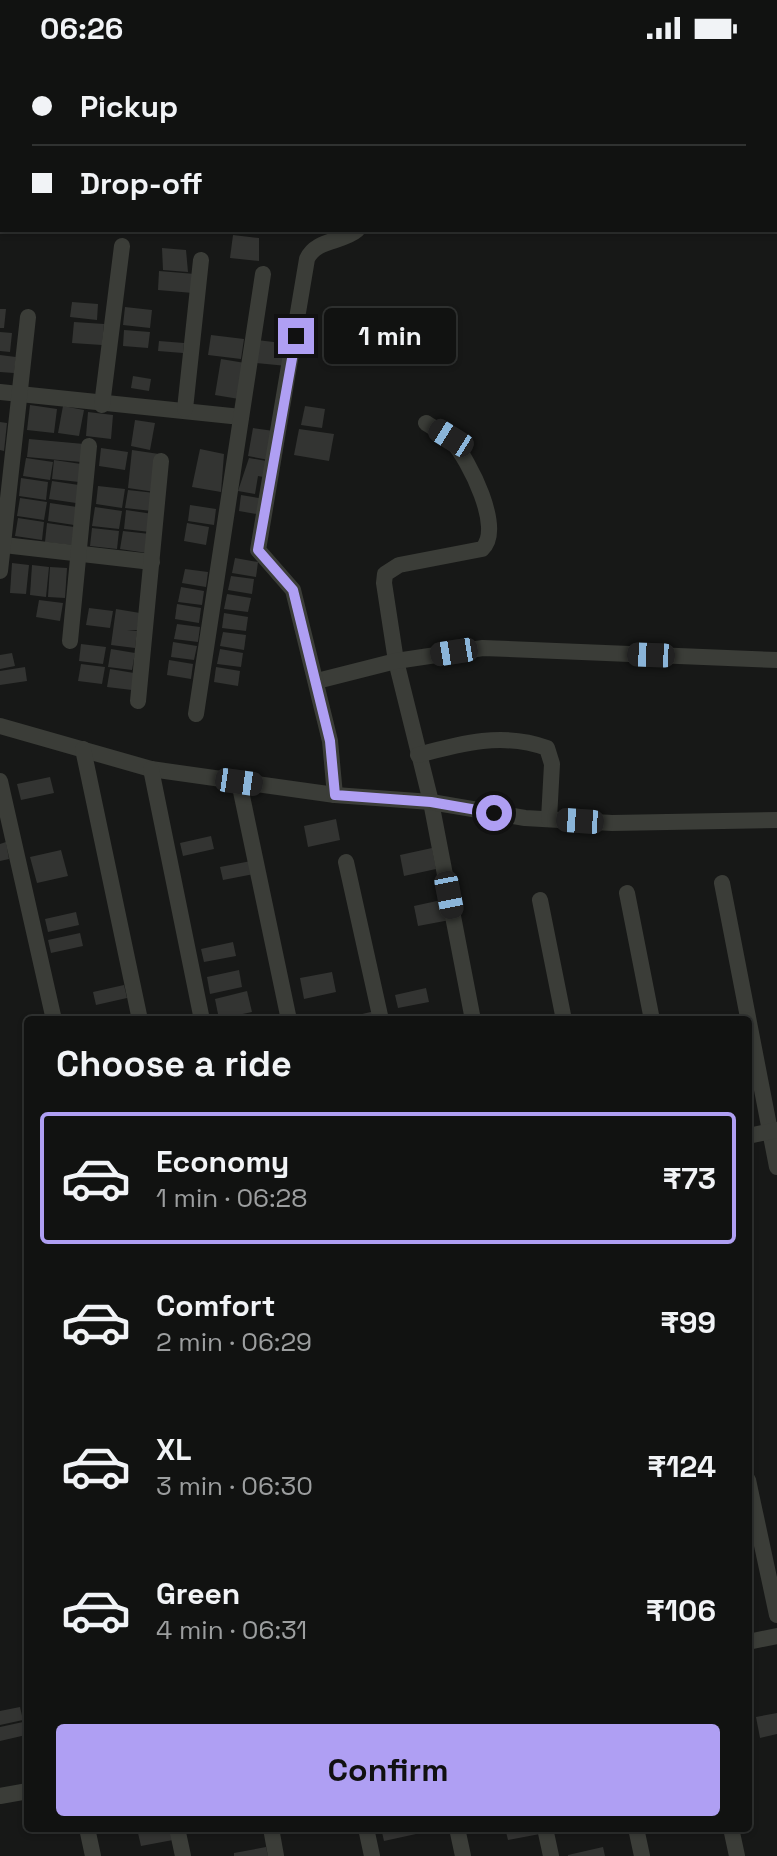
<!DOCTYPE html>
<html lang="en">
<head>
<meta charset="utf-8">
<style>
	body { margin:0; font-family:"Space Grotesk",sans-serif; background:#1a1b1a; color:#f1f3f6; height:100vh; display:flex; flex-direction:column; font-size:30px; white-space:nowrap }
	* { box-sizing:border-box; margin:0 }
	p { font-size:26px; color:#9c9e9f }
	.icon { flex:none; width:44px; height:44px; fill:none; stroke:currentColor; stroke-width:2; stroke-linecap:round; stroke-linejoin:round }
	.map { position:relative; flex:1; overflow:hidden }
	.panel { position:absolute; left:24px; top:960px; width:728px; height:816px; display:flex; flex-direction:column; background:#111211; border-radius:8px; box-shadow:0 2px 6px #0004,0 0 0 2px #303231 }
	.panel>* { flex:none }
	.top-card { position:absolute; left:0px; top:0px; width:778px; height:176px; box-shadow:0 2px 6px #0004,0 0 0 2px #303231; display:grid; align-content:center; height:176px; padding:0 32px; background:#111211 }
	.end { position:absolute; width:36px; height:36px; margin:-18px; border:10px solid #af9ff3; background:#111; box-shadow:0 0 0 4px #111 }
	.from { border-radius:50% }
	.bubble { position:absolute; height:56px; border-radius:8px; background:#111211; box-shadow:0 2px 6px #0004,0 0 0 2px #303231; font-size:26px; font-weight:700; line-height:56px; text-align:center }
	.car { position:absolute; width:24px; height:48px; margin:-24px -12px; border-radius:10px; box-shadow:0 0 6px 2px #0007; background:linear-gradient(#222 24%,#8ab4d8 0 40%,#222 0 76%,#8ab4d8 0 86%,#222 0) }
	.top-card b { display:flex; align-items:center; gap:28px; height:76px; font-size:30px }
	.top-card b+b { border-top:2px solid #303231 }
	.top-card i { width:20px; height:20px; background:#f1f3f6 }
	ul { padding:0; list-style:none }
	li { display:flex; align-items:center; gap:24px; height:132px; margin:0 16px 12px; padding:0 16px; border:4px solid transparent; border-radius:8px }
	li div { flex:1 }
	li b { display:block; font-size:30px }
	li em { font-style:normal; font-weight:700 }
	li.selected { border-color:#af9ff3 }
	li>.icon { width:72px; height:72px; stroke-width:1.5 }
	h2 { padding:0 32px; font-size:36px; line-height:96px }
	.action { display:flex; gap:16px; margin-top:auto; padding:16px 32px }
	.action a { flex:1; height:92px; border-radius:8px; background:#af9ff3; color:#111; font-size:32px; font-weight:700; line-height:92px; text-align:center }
	.status { display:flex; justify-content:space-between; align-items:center; height:56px; padding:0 40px; background:#111211; direction:ltr }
	.status svg { height:22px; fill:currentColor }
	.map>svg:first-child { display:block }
	.building { fill:#333432 }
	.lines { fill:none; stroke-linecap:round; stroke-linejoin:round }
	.minor { stroke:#3b3d38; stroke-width:16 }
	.route { stroke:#af9ff3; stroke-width:10 }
</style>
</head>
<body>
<div class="status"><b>06:26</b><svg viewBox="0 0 49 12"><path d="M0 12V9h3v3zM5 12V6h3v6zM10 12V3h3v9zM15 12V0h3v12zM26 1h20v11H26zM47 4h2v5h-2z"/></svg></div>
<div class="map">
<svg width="777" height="1800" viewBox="0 0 777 1800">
	<rect width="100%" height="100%" fill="#171817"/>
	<g class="building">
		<polygon points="233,179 259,182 259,205 230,202"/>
		<polygon points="162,192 186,194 188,216 163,214"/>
		<polygon points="159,215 195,218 193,237 158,234"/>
		<polygon points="72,246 98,248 97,264 70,261"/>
		<polygon points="125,251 152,254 150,272 123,269"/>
		<polygon points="0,253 6,253 4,272 0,272"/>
		<polygon points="74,266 104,268 102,289 72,287"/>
		<polygon points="124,274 150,276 148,292 123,290"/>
		<polygon points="0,276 12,277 10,296 0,295"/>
		<polygon points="211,279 244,283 241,303 208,299"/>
		<polygon points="257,284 290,288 287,310 256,307"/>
		<polygon points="159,285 184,287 183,297 158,295"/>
		<polygon points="0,299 16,301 14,317 0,316"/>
		<polygon points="221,303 245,307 239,343 215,339"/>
		<polygon points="133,320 151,323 149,335 131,332"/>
		<polygon points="30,349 57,353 54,377 27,374"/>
		<polygon points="63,350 84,354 79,380 58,377"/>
		<polygon points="305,350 325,353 322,372 301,369"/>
		<polygon points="88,356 113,359 111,383 86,380"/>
		<polygon points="135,364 155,367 150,394 131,390"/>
		<polygon points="0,366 7,367 4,395 0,394"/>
		<polygon points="253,372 274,375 269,404 248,400"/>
		<polygon points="299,373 334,378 329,405 294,399"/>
		<polygon points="29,383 84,388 81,406 27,401"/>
		<polygon points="101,392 128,396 125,414 99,410"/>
		<polygon points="200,393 224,398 221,436 192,431"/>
		<polygon points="132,394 159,398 155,436 128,432"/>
		<polygon points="26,402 53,406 50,424 23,420"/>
		<polygon points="249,402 272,406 269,422 258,420 255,438 238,435"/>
		<polygon points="54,404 81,408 79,426 52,423"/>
		<polygon points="21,422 48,426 46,444 19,440"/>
		<polygon points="52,425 79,429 76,447 49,443"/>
		<polygon points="98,430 125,433 122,452 96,448"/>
		<polygon points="128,434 155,437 152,455 125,452"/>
		<polygon points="241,439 265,443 262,459 239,455"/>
		<polygon points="20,442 47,446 44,464 17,460"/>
		<polygon points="50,447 77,451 74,469 48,465"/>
		<polygon points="190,449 216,453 214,469 188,465"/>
		<polygon points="95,451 122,455 119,473 92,470"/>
		<polygon points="126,454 153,458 150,476 124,473"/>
		<polygon points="18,462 44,466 42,484 15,480"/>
		<polygon points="47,467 74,471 72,489 45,486"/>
		<polygon points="187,467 209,471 206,489 184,485"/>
		<polygon points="92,472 119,475 117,493 90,490"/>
		<polygon points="123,475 150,478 147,497 120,493"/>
		<polygon points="235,502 258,506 256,521 232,517"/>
		<polygon points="12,507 29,509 26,538 10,537"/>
		<polygon points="32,509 49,511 46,541 30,539"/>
		<polygon points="50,511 67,512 65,542 48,541"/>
		<polygon points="185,513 208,516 206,531 182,527"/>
		<polygon points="231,520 254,523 252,538 228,534"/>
		<polygon points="181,531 204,535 202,549 178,546"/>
		<polygon points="227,538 251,542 248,556 224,553"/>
		<polygon points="39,544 63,547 60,565 36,561"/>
		<polygon points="177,548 201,552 199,567 175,563"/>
		<polygon points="89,552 113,555 110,572 86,569"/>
		<polygon points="116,553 140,557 137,574 127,574 137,575 135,592 111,589"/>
		<polygon points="224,557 248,561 246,575 222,572"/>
		<polygon points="177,568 200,571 198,586 174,583"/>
		<polygon points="223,576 246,579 244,594 220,590"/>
		<polygon points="173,586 197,590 194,604 171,601"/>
		<polygon points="81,588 106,591 103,608 79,605"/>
		<polygon points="111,593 135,597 132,614 108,611"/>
		<polygon points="220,593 243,597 241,611 217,608"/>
		<polygon points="12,597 15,610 0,613 0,599"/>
		<polygon points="169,604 193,608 191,623 167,619"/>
		<polygon points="81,608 105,611 102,628 78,625"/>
		<polygon points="25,611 27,625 0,629 0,615"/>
		<polygon points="216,611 240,615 238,630 214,626"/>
		<polygon points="110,613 134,617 132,634 107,631"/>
		<polygon points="50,721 54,737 21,744 17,728"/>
		<polygon points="336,763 340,784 308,791 304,770"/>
		<polygon points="211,780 214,793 183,800 180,787"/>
		<polygon points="6,786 9,803 0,805 0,788"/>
		<polygon points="432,792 436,813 404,820 400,799"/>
		<polygon points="61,794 68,820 37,827 30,801"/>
		<polygon points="251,805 254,818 223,824 220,811"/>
		<polygon points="446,843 450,864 418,870 414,850"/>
		<polygon points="76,856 79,869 48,876 45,863"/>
		<polygon points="80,877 83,890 51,897 48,884"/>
		<polygon points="233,886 236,900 204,906 201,893"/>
		<polygon points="239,914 242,931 210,938 207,921"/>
		<polygon points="332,916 336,936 304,943 300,922"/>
		<polygon points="124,929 127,942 96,949 93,936"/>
		<polygon points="426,932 429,946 398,952 395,939"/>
		<polygon points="247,935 252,956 219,963 215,943"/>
		<polygon points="375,955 377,964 341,964 341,963"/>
		<polygon points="249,958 250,964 226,964 226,963"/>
		<polygon points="20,1651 23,1664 0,1669 0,1655"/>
		<polygon points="777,1657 777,1678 760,1682 756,1661"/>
		<polygon points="23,1666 26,1679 0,1685 0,1671"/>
		<polygon points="171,1772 173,1784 141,1790 138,1777"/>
		<polygon points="381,1772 415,1772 416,1778 384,1785"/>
		<polygon points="505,1772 539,1772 540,1778 508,1784"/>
		<polygon points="266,1791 268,1800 234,1800 234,1797"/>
		<polygon points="603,1791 605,1800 568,1800 568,1799"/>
	</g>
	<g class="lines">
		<g class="minor">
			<polyline points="0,336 241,361"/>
			<polyline points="102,349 122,190"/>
			<polyline points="185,353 201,204"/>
			<path d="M426,367C435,373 446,378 452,385C469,404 504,473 482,493L399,509L385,518L384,527L396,605L431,746L473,964"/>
			<polyline points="4,489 152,506"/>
			<polyline points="0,515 28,261"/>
			<polyline points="70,585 89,390"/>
			<polyline points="317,625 396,605 483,592 777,604"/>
			<polyline points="138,645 161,405"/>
			<polyline points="196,658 263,218"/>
			<polyline points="0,670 151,713 335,739 431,746 525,762 612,767 777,764"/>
			<polyline points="83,693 140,964"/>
			<path d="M418,699C462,687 503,676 547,692L552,708L549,763"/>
			<polyline points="151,713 202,964"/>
			<polyline points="0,725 54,964"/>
			<polyline points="239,726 289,964"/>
			<path d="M335,739L330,685L293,534L258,494L307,203C316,183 342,187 357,174"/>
			<polyline points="346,806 381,964"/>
			<polyline points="722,827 777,1111"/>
			<polyline points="627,837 652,964"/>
			<polyline points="540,844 564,964"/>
			<polyline points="748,1080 777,1074"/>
			<polyline points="748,1424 777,1559"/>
			<polyline points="748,1586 777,1580"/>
			<polyline points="0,1740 28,1735"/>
			<polyline points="87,1772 93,1800"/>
			<polyline points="177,1772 183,1800"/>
			<polyline points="271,1772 276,1800"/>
			<polyline points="366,1772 372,1800"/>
			<polyline points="457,1772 463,1800"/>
			<polyline points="545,1772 551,1800"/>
			<polyline points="636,1772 642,1800"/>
			<polyline points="731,1772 737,1800"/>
		</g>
	</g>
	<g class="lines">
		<polyline class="route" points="296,280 258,494 293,534 330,685 335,739 431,746 494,757"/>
	</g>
</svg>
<i class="end from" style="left:494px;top:757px"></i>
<i class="end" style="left:296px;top:280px"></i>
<div class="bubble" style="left:324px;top:252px;width:132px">1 min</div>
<i class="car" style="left:451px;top:382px;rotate:302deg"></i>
<i class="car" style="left:454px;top:596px;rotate:261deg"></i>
<i class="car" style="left:651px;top:599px;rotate:272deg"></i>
<i class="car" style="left:239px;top:726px;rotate:98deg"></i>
<i class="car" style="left:580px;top:765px;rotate:274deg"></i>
<i class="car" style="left:449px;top:839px;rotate:169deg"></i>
<div class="top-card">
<b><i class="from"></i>Pickup</b>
<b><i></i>Drop-off</b>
</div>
<section class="panel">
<h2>Choose a ride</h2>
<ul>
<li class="selected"><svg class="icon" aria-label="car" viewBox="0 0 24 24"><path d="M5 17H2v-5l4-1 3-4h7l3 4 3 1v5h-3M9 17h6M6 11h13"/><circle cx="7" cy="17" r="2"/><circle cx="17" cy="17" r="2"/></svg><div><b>Economy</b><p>1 min · 06:28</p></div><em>₹73</em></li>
<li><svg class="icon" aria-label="car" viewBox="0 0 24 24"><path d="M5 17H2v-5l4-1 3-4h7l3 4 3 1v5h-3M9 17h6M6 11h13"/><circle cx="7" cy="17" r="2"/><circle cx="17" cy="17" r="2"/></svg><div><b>Comfort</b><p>2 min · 06:29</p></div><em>₹99</em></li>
<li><svg class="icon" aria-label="car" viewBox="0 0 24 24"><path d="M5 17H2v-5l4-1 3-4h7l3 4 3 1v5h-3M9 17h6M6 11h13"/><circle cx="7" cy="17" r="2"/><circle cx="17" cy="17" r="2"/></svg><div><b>XL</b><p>3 min · 06:30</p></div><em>₹124</em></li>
<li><svg class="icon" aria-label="car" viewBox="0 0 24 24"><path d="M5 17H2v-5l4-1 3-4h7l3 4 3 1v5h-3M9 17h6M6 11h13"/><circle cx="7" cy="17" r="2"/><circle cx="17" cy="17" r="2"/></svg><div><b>Green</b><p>4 min · 06:31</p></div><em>₹106</em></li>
</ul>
<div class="action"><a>Confirm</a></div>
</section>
</div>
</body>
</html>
